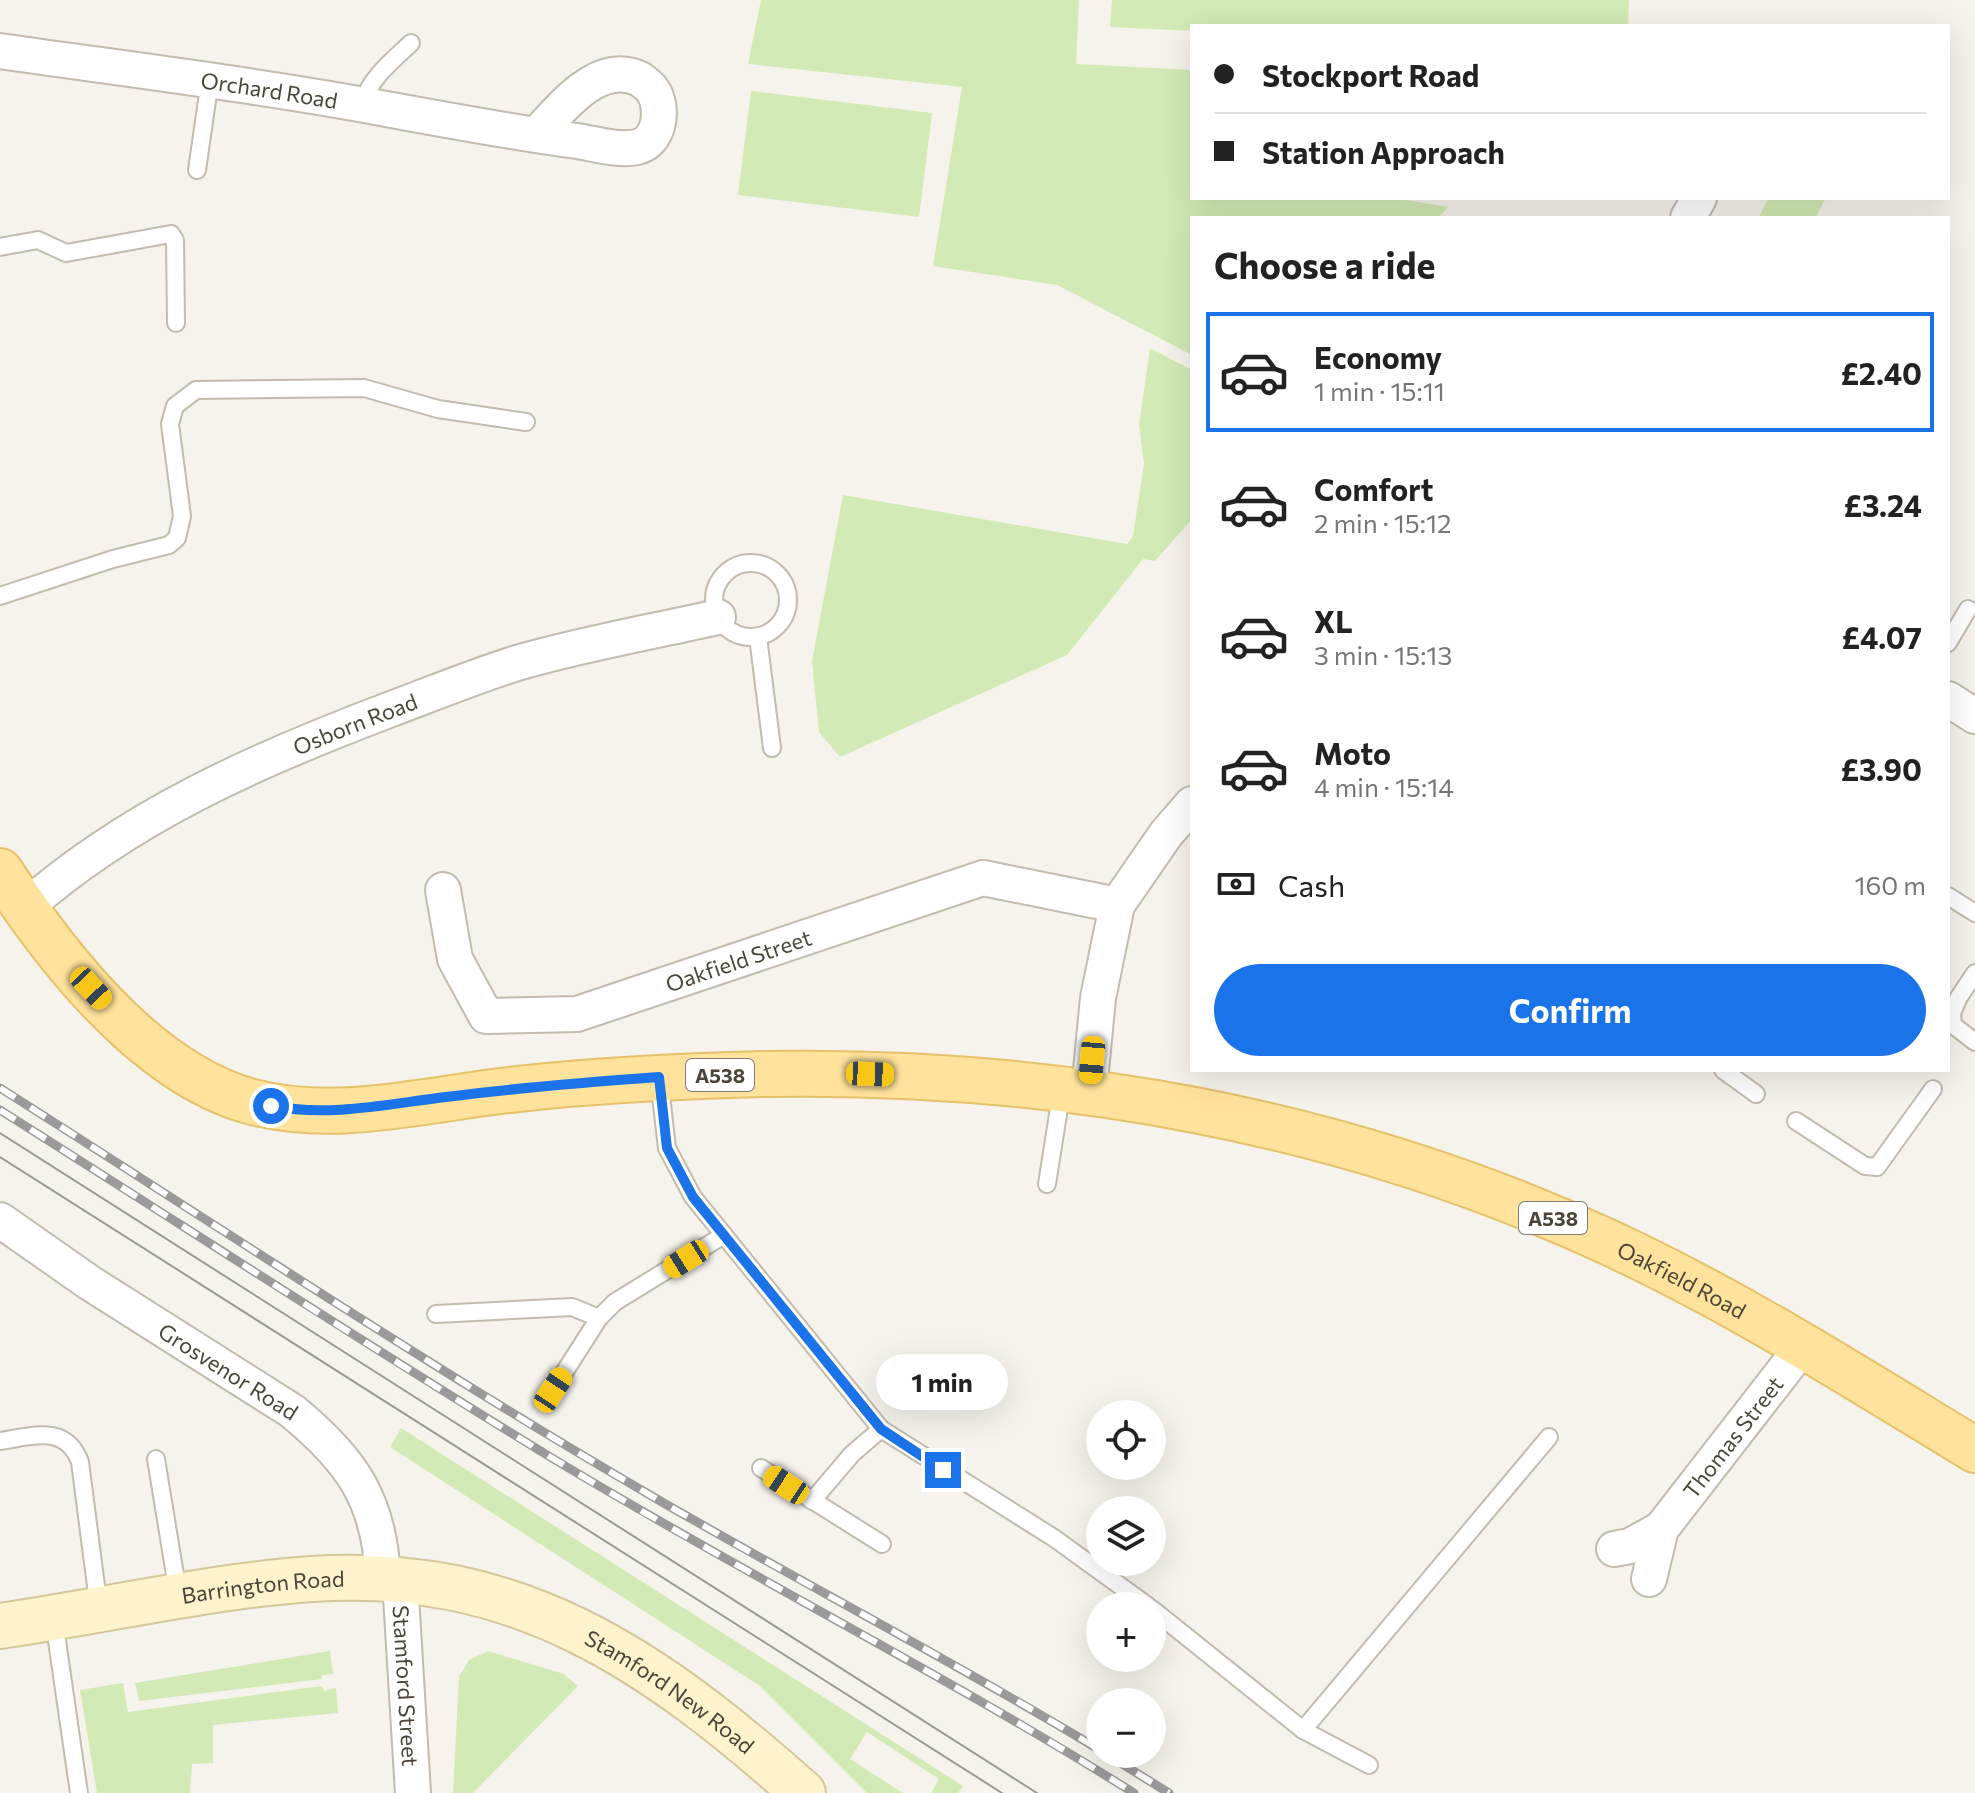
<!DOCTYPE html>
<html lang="en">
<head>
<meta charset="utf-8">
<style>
	body { margin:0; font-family:Commissioner,sans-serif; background:#f6f6f6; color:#222; height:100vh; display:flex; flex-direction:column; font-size:30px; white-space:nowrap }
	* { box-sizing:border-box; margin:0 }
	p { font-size:26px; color:#767676 }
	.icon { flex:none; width:44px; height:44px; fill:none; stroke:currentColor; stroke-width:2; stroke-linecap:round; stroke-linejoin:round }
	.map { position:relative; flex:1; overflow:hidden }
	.drawer { position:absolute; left:1190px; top:216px; width:760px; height:856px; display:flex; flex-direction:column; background:#fff; border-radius:0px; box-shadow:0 8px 32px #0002 }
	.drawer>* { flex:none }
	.banner { position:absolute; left:1190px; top:24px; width:760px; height:176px; border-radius:0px; box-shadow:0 8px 32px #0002; display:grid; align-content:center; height:176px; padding:0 24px; background:#fff }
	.tools { position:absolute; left:1086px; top:1400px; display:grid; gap:16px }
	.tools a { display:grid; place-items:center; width:80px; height:80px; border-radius:50%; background:#fff; box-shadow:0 8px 32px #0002; font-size:40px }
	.end { position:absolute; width:36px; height:36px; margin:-18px; border:10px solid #1a73e8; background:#fff; box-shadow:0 0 0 4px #fff }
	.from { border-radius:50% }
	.bubble { position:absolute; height:56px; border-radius:28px; background:#fff; box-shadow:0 8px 32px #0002; font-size:26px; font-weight:700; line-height:56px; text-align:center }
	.car { position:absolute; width:24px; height:48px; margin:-24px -12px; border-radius:10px; box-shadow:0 0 6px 2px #0007; background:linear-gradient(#f5c518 24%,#345 0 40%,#f5c518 0 76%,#345 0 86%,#f5c518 0) }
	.banner b { display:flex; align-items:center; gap:28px; height:76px; font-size:30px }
	.banner b+b { border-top:2px solid #e0e0e0 }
	.banner i { width:20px; height:20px; background:#222 }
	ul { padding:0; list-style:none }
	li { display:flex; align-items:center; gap:24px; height:120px; margin:0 16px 12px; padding:0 8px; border:4px solid transparent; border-radius:0px }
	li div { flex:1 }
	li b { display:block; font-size:30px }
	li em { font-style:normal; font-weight:700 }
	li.on { border-color:#1a73e8 }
	li>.icon { width:72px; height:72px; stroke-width:1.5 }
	h2 { padding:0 24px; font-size:36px; line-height:96px }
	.pay { display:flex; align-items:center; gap:20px; height:88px; padding:0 24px; font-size:30px }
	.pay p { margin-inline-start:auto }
	.action { display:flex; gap:16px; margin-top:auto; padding:16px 24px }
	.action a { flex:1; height:92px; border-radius:48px; background:#1a73e8; color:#fff; font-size:32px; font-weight:700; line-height:92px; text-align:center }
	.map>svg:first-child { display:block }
	.green { fill:#d2eab5 }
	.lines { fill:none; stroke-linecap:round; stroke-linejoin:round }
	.service-casing { stroke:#c2bbae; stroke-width:20 }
	.minor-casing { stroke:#c2bbae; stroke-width:38 }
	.secondary-casing { stroke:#d6c79b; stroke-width:48 }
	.primary-casing { stroke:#e6c16a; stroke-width:48 }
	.service { stroke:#fff; stroke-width:16 }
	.minor { stroke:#fff; stroke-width:34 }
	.secondary { stroke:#fff3cd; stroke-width:44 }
	.primary { stroke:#ffe39c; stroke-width:44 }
	.tram { stroke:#9a9a9a; stroke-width:2 }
	.rail-casing { stroke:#9a9a9a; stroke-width:9 }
	.rail { stroke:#fff; stroke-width:6; stroke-dasharray:18; stroke-linecap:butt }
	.route { stroke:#1a73e8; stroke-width:10 }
	.labels { text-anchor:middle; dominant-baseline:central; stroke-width:6; stroke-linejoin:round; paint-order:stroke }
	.shield { fill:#fff; stroke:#817c74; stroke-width:2 }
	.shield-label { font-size:20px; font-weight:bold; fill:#4b4439 }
	.street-label { font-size:22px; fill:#4b4439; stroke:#fff }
</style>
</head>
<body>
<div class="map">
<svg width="1975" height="1793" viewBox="0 0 1975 1793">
	<rect width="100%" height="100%" fill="#f6f3ec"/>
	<g class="green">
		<polygon points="761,0 1079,0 1076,64 1192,70 1192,198 1393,198 1448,207 1438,218 1192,218 1192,355 1057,285 933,266 962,87 748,64"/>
		<polygon points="1112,0 1629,0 1628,26 1192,26 1192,31 1110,27"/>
		<polygon points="751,91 932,113 919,217 738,195"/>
		<polygon points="1769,198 1826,198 1815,218 1758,218"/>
		<polygon points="1150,348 1192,370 1192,519 1155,561 1143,559 1067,655 840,757 819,732 812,661 843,495 1127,544 1133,536 1144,464 1139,425"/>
		<polygon points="401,1428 963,1786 958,1793 931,1793 939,1779 867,1732 850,1759 903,1793 867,1793 760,1686 390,1447"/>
		<polygon points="330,1651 333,1674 322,1675 322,1679 139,1701 135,1683"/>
		<polygon points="488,1651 564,1674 578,1686 473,1793 453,1793 459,1677 469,1660"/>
		<polygon points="123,1683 128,1712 322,1686 324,1691 336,1688 338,1713 213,1725 213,1763 192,1764 190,1793 97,1793 80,1690"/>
	</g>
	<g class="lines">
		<defs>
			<g id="service">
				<path d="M362,104C371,77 391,62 411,43"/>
				<polyline points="197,170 210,80"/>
				<polyline points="0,247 38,240 66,253 171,234 175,240 176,323"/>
				<circle cx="751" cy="600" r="37"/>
				<polyline points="0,596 113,559 169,545 177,538 182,516 170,424 175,406 196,390 364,388 438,409 526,422"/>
				<polyline points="758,637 772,748"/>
				<polyline points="1948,643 1968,609"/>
				<polyline points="1948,896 1975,913"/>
				<polyline points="1975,973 1959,997 1952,1013 1953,1025 1975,1042"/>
				<polyline points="1723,1070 1756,1094"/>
				<polyline points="659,1078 667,1148 693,1197 881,1429 1054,1538 1148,1606"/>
				<polyline points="1796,1121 1865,1166 1877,1167 1933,1089"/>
				<polyline points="1047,1184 1062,1089"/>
				<polyline points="436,1314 572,1307 599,1318"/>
				<polyline points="553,1390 599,1318 615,1302 724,1235"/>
				<path d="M0,1441C33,1436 66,1424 80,1462L99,1609"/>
				<polyline points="156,1459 178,1593"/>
				<polyline points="761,1468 882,1544"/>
				<polyline points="812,1501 852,1454 881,1429"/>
				<polyline points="1152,1609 1303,1730 1369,1765"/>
				<polyline points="54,1620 79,1793"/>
				<polyline points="1303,1730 1549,1437"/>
			</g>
			<g id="minor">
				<path id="s1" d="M0,51C133,70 265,86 397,111C457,122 517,133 577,141C596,144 618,151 637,147C660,142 664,108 653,91C650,86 644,82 640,79C598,59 561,109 536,135"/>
				<polyline points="1688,218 1699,198"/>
				<polyline points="1948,699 1975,716"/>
				<path id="s2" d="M443,890L455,959L486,1016L577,1014L983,878L1117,905"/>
				<path id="s3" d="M25,908C129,816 257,760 386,711C429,695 472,677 517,663C582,644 651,632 718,617"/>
				<polyline points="1089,1091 1098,998 1117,905 1166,834 1192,804"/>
				<path id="s4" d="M0,1220L90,1283L292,1411C352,1460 380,1501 383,1579"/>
				<polyline points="1614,1549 1630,1546 1661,1529"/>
				<path id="s5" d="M1649,1579L1661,1529L1803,1346"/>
				<path id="s6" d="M400,1580L413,1793"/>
			</g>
			<g id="secondary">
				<path id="s7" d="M0,1626C104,1611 208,1586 312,1579C518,1565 656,1662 803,1793"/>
			</g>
			<g id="primary">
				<path id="s8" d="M0,871C57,958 146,1072 249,1101C337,1125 429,1098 518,1089C600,1080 683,1076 766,1074C1056,1069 1344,1120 1608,1242C1736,1301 1855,1377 1975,1450"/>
			</g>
		</defs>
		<use href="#service" class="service-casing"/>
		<use href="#minor" class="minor-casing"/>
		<use href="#secondary" class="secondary-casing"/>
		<use href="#primary" class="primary-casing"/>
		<use href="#service" class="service"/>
		<use href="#minor" class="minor"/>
		<use href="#secondary" class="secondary"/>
		<use href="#primary" class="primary"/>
		<g class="tram">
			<polyline points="0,1133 1037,1793"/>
			<polyline points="0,1157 1002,1793"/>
		</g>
		<defs>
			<g id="rail">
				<path d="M0,1088C219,1227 437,1372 662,1502C808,1586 956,1663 1100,1750"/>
				<path d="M0,1110C184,1226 366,1345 552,1458C744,1574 944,1674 1134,1793"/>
				<polyline points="1106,1754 1169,1793"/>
			</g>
		</defs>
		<use href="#rail" class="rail-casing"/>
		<use href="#rail" class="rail"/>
	</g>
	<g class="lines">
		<path class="route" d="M271,1106C331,1117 387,1104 446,1097C517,1088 588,1082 659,1077L667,1148L693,1197L881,1429L943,1470"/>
	</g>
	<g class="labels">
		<g class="shield">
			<rect x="686" y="1059" width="68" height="32" rx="6"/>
			<rect x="1519" y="1202" width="68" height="32" rx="6"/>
		</g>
		<g class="shield-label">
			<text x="720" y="1075">A538</text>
			<text x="1553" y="1218">A538</text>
		</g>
		<g class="street-label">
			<text stroke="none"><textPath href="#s1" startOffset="272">Orchard Road</textPath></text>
			<text stroke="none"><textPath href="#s3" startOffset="380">Osborn Road</textPath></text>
			<text stroke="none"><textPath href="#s2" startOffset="396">Oakfield Street</textPath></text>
			<text stroke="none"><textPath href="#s8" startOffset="1814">Oakfield Road</textPath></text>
			<text stroke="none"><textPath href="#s4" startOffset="274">Grosvenor Road</textPath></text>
			<text stroke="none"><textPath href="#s5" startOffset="168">Thomas Street</textPath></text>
			<text stroke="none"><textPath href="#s7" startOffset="266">Barrington Road</textPath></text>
			<text stroke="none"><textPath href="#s6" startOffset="106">Stamford Street</textPath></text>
			<text stroke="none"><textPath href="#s7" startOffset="700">Stamford New Road</textPath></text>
		</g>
	</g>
</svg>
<div class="tools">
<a><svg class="icon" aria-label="locate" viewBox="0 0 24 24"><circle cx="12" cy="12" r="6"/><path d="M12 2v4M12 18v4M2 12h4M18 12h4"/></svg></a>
<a><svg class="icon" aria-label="layers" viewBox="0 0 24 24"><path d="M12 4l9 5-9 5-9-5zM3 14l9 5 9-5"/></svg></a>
<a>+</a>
<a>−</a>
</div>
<i class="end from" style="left:271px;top:1106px"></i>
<i class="end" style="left:943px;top:1470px"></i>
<div class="bubble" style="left:876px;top:1354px;width:132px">1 min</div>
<i class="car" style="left:91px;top:988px;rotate:137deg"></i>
<i class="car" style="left:1092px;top:1060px;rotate:185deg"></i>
<i class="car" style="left:870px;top:1074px;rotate:92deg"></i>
<i class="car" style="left:686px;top:1259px;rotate:238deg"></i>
<i class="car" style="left:553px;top:1390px;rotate:33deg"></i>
<i class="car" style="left:786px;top:1485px;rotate:303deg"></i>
<div class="banner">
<b><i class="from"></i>Stockport Road</b>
<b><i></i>Station Approach</b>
</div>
<section class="drawer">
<h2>Choose a ride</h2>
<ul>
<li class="on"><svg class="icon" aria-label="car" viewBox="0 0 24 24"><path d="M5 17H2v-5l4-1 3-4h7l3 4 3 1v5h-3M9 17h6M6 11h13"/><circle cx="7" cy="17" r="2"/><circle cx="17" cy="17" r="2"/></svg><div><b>Economy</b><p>1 min · 15:11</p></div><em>£2.40</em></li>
<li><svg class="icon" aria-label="car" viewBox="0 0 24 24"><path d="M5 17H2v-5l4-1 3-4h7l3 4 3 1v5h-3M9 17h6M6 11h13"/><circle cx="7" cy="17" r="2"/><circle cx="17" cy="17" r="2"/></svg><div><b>Comfort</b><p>2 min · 15:12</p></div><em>£3.24</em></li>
<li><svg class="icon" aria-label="car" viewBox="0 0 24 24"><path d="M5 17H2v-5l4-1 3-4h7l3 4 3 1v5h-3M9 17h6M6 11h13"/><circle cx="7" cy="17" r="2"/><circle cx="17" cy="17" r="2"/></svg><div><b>XL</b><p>3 min · 15:13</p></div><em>£4.07</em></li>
<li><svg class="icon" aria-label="car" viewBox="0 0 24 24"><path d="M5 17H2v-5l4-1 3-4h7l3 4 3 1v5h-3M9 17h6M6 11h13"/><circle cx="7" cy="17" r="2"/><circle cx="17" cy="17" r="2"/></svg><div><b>Moto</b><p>4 min · 15:14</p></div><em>£3.90</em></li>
</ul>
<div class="pay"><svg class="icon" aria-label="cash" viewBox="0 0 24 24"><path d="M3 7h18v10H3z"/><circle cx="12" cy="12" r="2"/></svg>Cash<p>160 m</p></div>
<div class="action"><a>Confirm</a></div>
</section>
</div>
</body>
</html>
